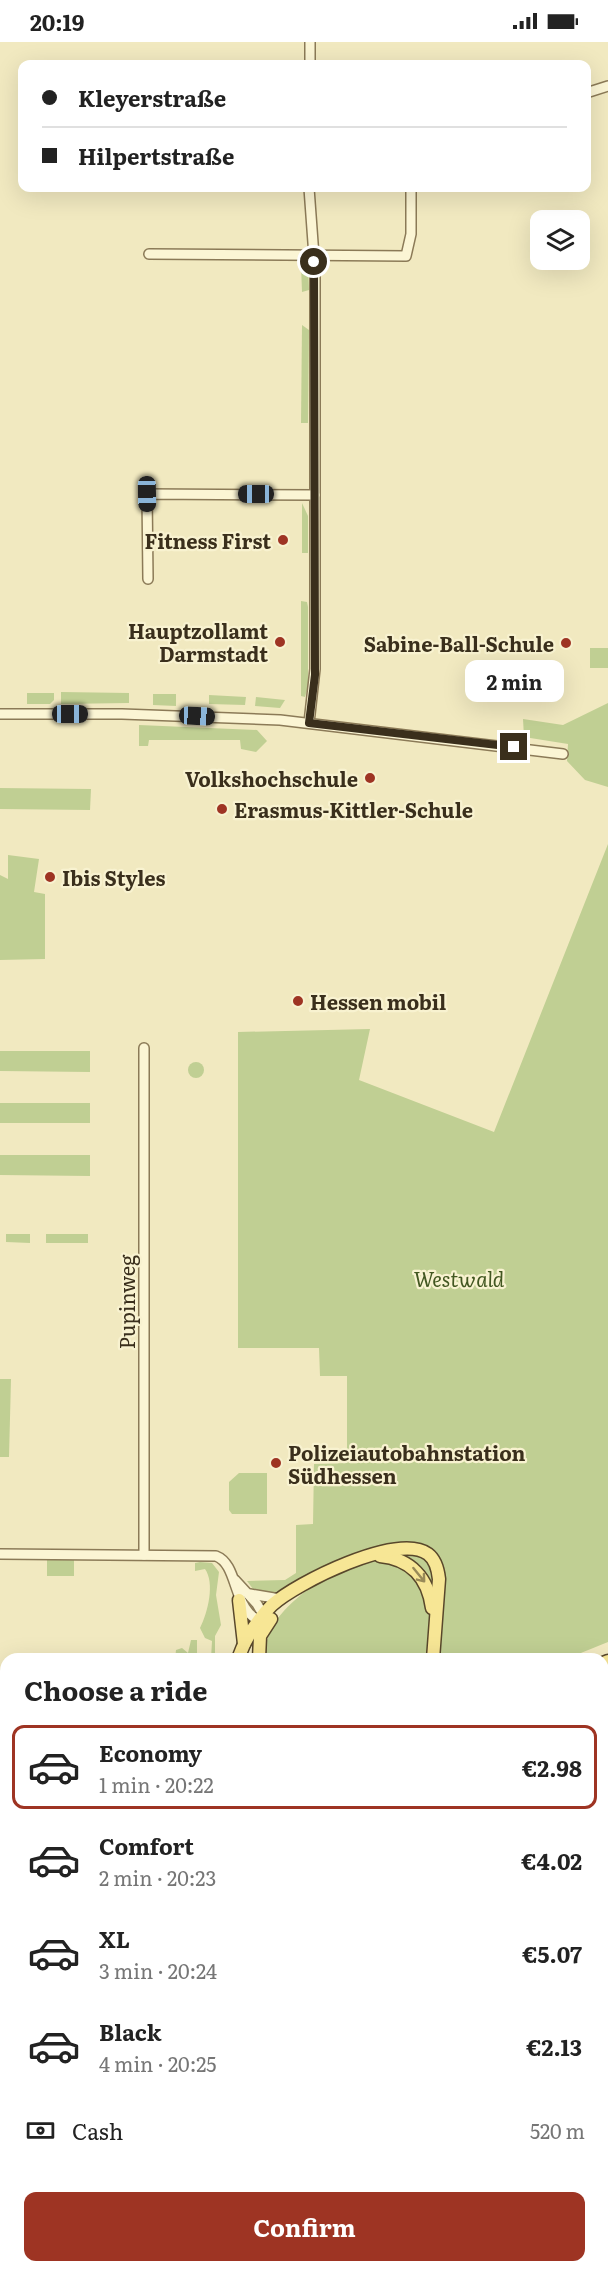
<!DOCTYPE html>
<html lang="en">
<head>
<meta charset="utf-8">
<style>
	body { margin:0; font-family:Literata,serif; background:#f6f6f6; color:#222; height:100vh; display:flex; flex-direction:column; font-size:22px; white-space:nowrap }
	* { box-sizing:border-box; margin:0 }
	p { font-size:20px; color:#767676 }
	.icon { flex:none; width:33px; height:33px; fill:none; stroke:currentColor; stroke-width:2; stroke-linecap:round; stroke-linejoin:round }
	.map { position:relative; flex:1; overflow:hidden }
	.side { position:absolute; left:0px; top:1611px; width:609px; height:620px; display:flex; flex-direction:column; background:#fff; border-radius:18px 18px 0 0; box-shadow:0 6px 24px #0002 }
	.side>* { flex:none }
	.hud { position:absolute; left:18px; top:18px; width:573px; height:132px; border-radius:12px; box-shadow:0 6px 24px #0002; display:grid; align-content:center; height:132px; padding:0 24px; background:#fff }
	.fabs { position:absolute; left:530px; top:168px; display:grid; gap:12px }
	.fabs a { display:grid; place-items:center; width:60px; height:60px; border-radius:12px; background:#fff; box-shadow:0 6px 24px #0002; font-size:30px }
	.end { position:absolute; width:27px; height:27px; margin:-14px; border:8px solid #3a2f1c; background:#fff; box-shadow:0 0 0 3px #fff }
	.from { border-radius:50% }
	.bubble { position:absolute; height:42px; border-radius:12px; background:#fff; box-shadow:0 6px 24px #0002; font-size:20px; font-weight:700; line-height:42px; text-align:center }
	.car { position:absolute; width:18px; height:36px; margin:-18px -9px; border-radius:8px; box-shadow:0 0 4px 2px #0007; background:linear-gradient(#222 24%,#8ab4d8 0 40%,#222 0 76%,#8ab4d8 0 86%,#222 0) }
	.hud b { display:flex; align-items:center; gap:21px; height:57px; font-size:22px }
	.hud b+b { border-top:2px solid #e0e0e0 }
	.hud i { width:15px; height:15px; background:#222 }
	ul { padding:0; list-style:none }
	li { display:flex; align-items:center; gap:18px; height:84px; margin:0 12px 9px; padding:0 12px; border:3px solid transparent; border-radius:12px }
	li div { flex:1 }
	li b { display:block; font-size:22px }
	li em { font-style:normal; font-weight:700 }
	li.active { border-color:#9e3423 }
	li>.icon { width:54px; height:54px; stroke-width:1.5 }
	h2 { padding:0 24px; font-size:27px; line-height:72px }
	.pay { display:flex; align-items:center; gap:15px; height:66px; padding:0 24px; font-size:22px }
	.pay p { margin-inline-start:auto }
	.action { display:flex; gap:12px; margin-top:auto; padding:12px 24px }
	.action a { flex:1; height:69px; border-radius:12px; background:#9e3423; color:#fff; font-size:24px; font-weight:700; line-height:69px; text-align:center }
	.status { display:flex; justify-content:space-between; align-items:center; height:42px; padding:0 30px; background:#fff; direction:ltr }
	.status svg { height:16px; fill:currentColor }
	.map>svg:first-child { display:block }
	.green { fill:#c0cf93 }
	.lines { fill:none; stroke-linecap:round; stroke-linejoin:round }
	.minor-casing { stroke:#8b7a57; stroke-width:12 }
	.major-casing { stroke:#58472b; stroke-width:15 }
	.highway-casing { stroke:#58472b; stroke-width:16 }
	.minor { stroke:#fbf5d4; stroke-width:9 }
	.major { stroke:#f7e695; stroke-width:12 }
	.highway { stroke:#e6b84b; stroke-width:14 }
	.tram { stroke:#3a2f1c; stroke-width:1.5 }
	.oneway { stroke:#988a58 }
	.route { stroke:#3a2f1c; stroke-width:8 }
	.poi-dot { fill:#9e3423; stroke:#f8f2d0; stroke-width:2 }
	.labels { text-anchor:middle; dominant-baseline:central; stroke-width:4.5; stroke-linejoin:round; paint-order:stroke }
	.poi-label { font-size:20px; font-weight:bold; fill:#3a2f1c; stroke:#f8f2d0; text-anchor:end }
	.park-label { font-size:20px; font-style:italic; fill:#425721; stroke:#f8f2d0 }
	.street-label { font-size:20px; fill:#3a2f1c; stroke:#f8f2d0 }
</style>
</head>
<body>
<div class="status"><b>20:19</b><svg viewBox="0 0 49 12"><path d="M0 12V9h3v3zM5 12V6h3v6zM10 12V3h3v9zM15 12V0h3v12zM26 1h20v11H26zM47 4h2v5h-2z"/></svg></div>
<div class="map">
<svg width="608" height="2230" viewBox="0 0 608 2230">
	<rect width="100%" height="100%" fill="#f1e9c0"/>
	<g class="green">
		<polygon points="305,220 308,222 309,248 302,250 301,223"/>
		<polygon points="302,283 309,288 308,381 301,381"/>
		<polygon points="302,461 308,474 308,511 302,511"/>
		<polygon points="301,559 307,560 308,565 308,644 305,655 301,654"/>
		<rect x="590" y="606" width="18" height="20"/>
		<polygon points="61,650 129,651 129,661 61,662"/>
		<polygon points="27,651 54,651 54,658 50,662 27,662"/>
		<polygon points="153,652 176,652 176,664 153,663"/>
		<polygon points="209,653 246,655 245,663 209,662"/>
		<polygon points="256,655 285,658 280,666 255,664"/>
		<polygon points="608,661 608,745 585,738 567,719 568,702 524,695 523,677 563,683"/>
		<polygon points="139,683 257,688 267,699 256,710 241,707 240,698 149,698 148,704 139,704"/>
		<polygon points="0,746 91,747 90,768 0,767"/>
		<path d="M608,802V1600L566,1617H265C264,1584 285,1566 309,1546L292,1543L271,1552L253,1547L247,1539L285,1538L296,1531V1483L313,1482L314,1422L347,1421V1334H320L319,1306H238V990L370,987L359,1038L494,1090Z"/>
		<polygon points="8,813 39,817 34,850 45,852 45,917 0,918 0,833 8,837"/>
		<polygon points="0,1009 90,1009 90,1030 0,1029"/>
		<circle cx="196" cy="1028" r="8"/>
		<rect x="0" y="1061" width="90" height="20"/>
		<polygon points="0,1113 90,1113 90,1134 0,1133"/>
		<polygon points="6,1192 30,1192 30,1201 6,1200"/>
		<rect x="46" y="1192" width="42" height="9"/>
		<polygon points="0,1337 11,1337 9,1415 0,1415"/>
		<polygon points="239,1431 267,1431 267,1472 232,1472 229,1468 229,1440"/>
		<rect x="47" y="1518" width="27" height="16"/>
		<path d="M200,1520L212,1521L219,1530L216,1553L221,1583L215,1594V1613L221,1617H211L212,1599L205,1596L200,1586C208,1570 215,1541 205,1527L195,1529V1521Z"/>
		<polygon points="191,1598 197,1598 197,1617 175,1617 176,1608 182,1606 188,1611"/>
		<rect x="0" y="1705" width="6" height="62"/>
		<polygon points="603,1708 608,1708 608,2230 156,2230 156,2225 603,2224"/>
	</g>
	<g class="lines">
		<defs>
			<g id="minor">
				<polyline points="310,22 310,0"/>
				<polyline points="586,51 608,44"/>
				<polyline points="149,212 406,214 411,192 411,146"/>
				<polyline points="148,537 147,452 315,453"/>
				<polyline points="0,672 122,672 280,678 563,712"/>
				<polyline points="309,681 315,627 315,228 309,146"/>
				<path d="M0,1512L216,1514C240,1523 231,1570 264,1581"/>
				<polyline points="144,1513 144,1006"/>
				<polyline points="235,1538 257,1562 265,1576"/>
				<polyline points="250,1552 280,1557"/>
				<polyline points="0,1895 6,1895"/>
				<polyline points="603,2018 608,2018"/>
				<polyline points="147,2230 147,2224"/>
			</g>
			<g id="major">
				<path d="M380,1514C411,1517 428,1536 432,1566"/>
				<polyline points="239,1558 244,1602"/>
				<path d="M238,1617C245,1597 257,1578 272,1563C296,1541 398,1490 428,1512C436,1518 438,1528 439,1537L433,1617"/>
				<polyline points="259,1617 260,1594 271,1577"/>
				<polyline points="603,1621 608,1619"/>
				<polyline points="603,1656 608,1655"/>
				<polyline points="0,1663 6,1663"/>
				<polyline points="0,1679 6,1679"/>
				<polyline points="466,2224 466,2230"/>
			</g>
			<g id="highway">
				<polyline points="603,1633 608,1631"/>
				<polyline points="603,1649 608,1648"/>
			</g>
		</defs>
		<use href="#minor" class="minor-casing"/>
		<use href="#major" class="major-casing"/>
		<use href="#highway" class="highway-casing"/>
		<use href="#minor" class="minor"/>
		<use href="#major" class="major"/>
		<use href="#highway" class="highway"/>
		<g class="tram">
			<polyline points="0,1696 6,1696"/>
			<polyline points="603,1700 608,1700"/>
		</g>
	</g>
	<defs><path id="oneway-shaft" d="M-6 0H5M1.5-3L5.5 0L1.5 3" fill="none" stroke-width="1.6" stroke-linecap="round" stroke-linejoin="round" transform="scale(1.5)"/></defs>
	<use class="oneway" href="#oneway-shaft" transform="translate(419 1533) rotate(51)"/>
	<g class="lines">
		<polyline class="route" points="314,220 315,633 309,681 514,705"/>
	</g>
	<g class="poi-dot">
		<circle cx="283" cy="498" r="6"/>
		<circle cx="280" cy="600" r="6"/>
		<circle cx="566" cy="601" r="6"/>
		<circle cx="370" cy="736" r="6"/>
		<circle cx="222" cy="767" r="6"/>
		<circle cx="50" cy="835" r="6"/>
		<circle cx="298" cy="959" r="6"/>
		<circle cx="276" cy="1421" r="6"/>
	</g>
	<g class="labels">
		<g class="poi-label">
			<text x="271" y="498">Fitness First</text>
			<text x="268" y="588">Hauptzollamt<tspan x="268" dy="23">Darmstadt</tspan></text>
			<text x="554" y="601">Sabine-Ball-Schule</text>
			<text x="358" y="736">Volkshochschule</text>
			<text x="234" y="767" text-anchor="start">Erasmus-Kittler-Schule</text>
			<text x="62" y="835" text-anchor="start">Ibis Styles</text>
			<text x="310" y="959" text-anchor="start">Hessen mobil</text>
			<text x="288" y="1410" text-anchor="start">Polizeiautobahnstation<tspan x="288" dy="23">Südhessen</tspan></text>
		</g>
		<g class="park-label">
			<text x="459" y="1236">Westwald</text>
		</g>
		<g class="street-label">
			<text transform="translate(126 1260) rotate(-90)">Pupinweg</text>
		</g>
	</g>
</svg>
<div class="fabs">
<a><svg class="icon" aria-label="layers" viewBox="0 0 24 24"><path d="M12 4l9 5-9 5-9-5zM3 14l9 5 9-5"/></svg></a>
</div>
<i class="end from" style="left:314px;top:220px"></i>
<i class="end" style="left:514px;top:705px"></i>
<div class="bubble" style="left:465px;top:618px;width:99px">2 min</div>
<i class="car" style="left:147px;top:452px;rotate:179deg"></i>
<i class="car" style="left:256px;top:452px;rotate:270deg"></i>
<i class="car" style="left:70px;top:672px;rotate:90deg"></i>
<i class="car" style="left:197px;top:674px;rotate:93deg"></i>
<div class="hud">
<b><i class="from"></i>Kleyerstraße</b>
<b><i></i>Hilpertstraße</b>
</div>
<section class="side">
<h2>Choose a ride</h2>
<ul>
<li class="active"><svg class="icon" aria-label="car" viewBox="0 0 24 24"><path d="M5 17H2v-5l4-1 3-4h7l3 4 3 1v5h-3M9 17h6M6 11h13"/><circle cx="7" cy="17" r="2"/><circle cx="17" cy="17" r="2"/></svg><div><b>Economy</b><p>1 min · 20:22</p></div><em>€2.98</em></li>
<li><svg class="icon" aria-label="car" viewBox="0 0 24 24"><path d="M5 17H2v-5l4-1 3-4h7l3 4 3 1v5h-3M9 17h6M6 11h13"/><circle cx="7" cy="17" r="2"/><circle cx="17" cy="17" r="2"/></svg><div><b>Comfort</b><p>2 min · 20:23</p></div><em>€4.02</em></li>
<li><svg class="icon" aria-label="car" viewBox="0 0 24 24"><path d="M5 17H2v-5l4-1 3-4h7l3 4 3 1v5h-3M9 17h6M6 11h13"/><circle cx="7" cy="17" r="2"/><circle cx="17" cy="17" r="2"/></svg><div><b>XL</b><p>3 min · 20:24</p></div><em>€5.07</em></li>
<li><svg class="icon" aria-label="car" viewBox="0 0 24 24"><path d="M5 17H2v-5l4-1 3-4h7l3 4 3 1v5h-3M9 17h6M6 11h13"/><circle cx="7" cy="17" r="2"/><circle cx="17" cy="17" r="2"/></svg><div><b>Black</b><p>4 min · 20:25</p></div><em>€2.13</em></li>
</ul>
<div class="pay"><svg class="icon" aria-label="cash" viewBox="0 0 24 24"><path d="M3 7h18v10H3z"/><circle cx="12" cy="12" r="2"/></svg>Cash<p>520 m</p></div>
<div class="action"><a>Confirm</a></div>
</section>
</div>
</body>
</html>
